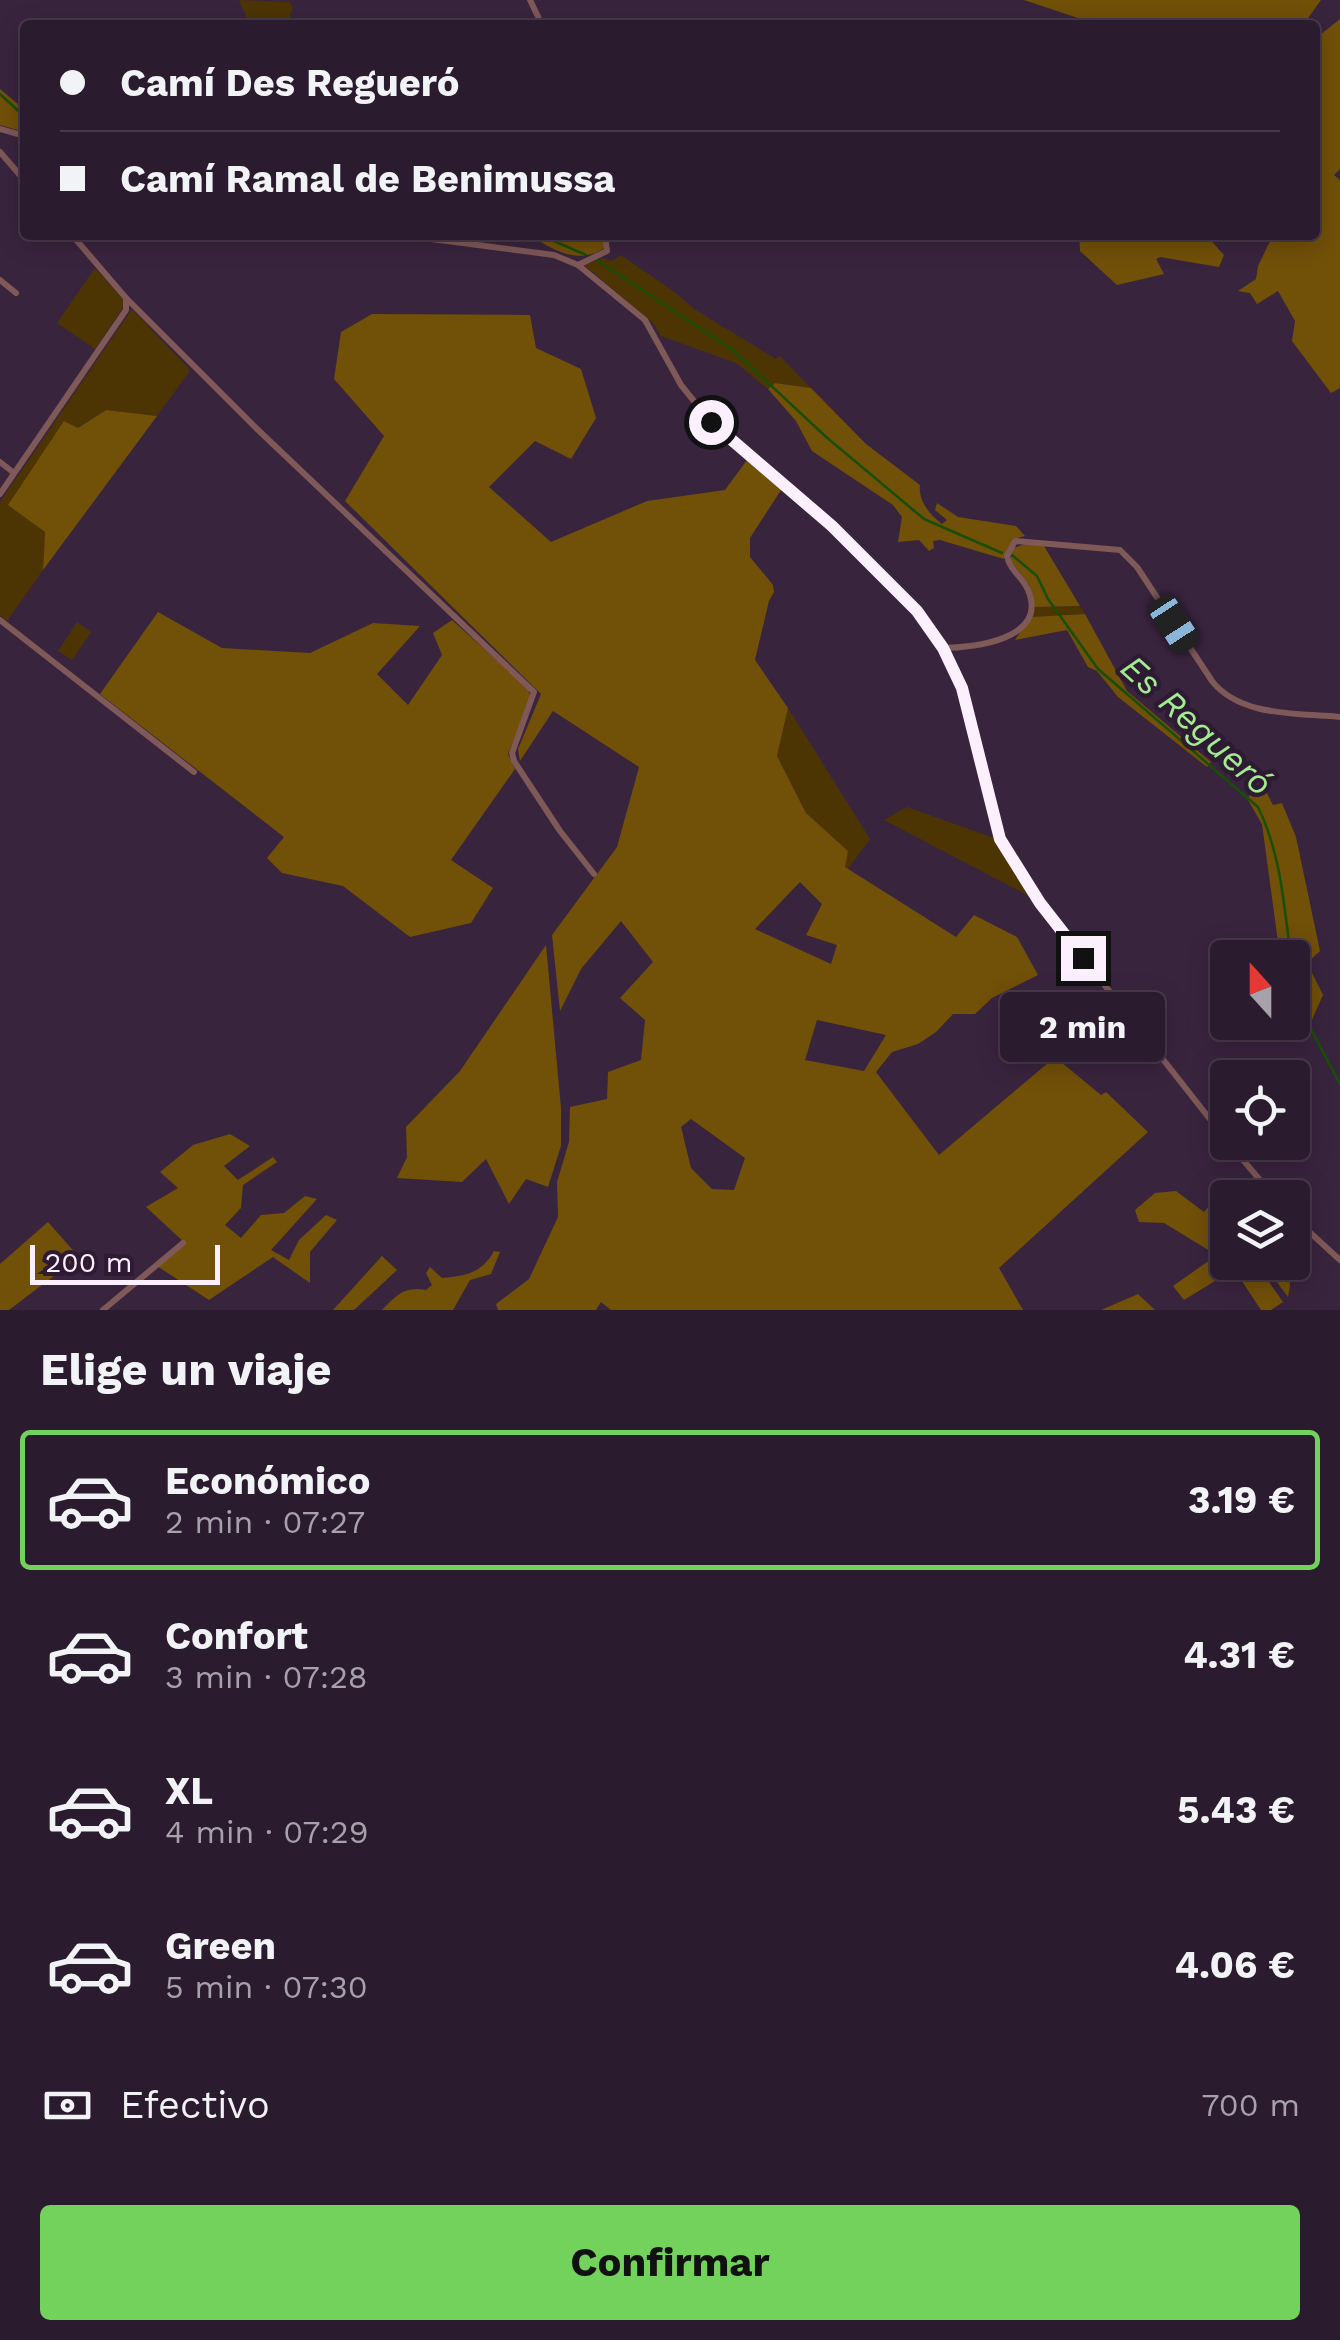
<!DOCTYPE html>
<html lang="es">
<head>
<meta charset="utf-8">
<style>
	body { margin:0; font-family:"Work Sans",sans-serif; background:#332436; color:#f1f3f6; height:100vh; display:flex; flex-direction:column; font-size:38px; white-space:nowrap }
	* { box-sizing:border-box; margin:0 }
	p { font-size:32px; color:#a6a1aa }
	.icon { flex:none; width:55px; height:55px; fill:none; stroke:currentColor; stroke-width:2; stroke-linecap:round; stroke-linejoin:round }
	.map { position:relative; height:1310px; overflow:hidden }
	.sheet { display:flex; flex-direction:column; background:#2b1b2e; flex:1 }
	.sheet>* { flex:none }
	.top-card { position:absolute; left:20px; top:20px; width:1300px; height:220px; border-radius:10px; box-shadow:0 5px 25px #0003,0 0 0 2px #47394a; display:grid; align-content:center; height:220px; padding:0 40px; background:#2b1b2e }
	.needle { width:65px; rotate:339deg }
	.tools { position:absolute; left:1210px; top:940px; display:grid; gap:20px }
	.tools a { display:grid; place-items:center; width:100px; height:100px; border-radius:10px; background:#2b1b2e; box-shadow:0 5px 25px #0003,0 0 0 2px #47394a; font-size:50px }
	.scale { position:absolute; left:30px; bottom:25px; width:190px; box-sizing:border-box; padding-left:10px; border:5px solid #fcf0fe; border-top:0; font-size:28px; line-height:35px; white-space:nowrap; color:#fcf0fe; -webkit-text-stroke:8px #2f1a34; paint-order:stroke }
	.end { position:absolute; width:45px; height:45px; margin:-22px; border:12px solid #fcf0fe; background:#111; box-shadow:0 0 0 5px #111 }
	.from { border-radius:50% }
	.bubble { position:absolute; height:70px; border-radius:10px; background:#2b1b2e; box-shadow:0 5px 25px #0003,0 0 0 2px #47394a; font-size:32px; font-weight:700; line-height:70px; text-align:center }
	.car { position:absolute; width:30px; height:60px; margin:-30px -15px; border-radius:12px; box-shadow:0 0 8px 2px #0007; background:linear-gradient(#222 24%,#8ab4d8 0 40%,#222 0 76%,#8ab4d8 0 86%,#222 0) }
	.top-card b { display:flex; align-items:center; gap:35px; height:95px; font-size:38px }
	.top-card b+b { border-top:2px solid #47394a }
	.top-card i { width:25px; height:25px; background:#f1f3f6 }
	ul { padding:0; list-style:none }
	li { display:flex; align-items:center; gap:30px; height:140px; margin:0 20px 15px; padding:0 20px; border:5px solid transparent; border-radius:10px }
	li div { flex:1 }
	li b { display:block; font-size:38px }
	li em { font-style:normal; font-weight:700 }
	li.selected { border-color:#73d25c }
	li>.icon { width:90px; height:90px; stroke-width:1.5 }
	h2 { padding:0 40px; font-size:45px; line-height:120px }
	.pay { display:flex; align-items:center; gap:25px; height:110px; padding:0 40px; font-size:38px }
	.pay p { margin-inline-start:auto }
	.cta { display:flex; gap:20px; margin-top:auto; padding:20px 40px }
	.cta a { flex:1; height:115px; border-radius:10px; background:#73d25c; color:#111; font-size:40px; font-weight:700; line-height:115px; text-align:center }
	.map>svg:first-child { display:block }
	.green { fill:#4c3503 }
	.forest { fill:#715008; fill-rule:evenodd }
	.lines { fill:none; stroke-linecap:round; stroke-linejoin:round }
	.stream { stroke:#184e07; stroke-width:2.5 }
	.minor { stroke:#7f5858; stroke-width:6 }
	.route { stroke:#fcf0fe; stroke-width:12 }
	.labels { text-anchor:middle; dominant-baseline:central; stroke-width:9; stroke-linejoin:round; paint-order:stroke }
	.water-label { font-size:35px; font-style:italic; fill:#a1ec8f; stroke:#2f1a34 }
</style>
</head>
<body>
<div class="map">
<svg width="1340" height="1310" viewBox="0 0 1340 1310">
	<rect width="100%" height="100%" fill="#39243e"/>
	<g class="green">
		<polygon points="239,0 290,2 293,9 290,15 296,25 250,25"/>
		<polygon points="621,255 676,293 694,309 776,359 780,356 811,388 776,383 768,389 736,363 661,336 653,323 584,265 603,258 612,261"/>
		<polygon points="95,268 126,303 95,349 57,323"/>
		<polygon points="132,309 189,369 189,372 157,416 106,410 77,428 64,421 45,532 43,570 7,621 0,615 0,502"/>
		<polygon points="1080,606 1085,614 1030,617 1033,607"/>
		<polygon points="77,622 91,632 72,660 58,651"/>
		<polygon points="788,708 870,839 848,869 844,867 848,851 806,813 777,756"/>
		<polygon points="907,807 994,838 1031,897 884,820"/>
	</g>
	<g class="forest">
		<polygon points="1024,0 1321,0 1303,25 1099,25"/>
		<polygon points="1340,19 1340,169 1334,175 1340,180 1340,388 1331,393 1292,341 1295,321 1278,291 1257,304 1250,293 1238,291 1256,279 1258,266 1273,235 1315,235 1315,39"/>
		<polygon points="0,89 25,110 25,132 0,125"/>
		<path d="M529,235H560L573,241L587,235L603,239L604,248C578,266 552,249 529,235Z"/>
		<polygon points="1079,235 1206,235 1224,255 1219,267 1160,257 1156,259 1164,274 1117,285 1080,251"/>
		<path d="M372,314L530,315L536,348L581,369L596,418L571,459L535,441L489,487L551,542L647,501L725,490L747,460L783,487L750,538V557L773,585L774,592L769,601L755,660L788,708L777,756L806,813L848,851L845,867L956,937L974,915L1017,937L1038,975L992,998L975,1014H953L936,1032L918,1044L892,1052L876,1072L939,1155L1055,1057L1101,1095L1106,1092L1148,1132L999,1268L1023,1310H611L601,1302L596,1310H498L496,1304L529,1279L558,1217L557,1182L569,1142L570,1107L607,1099L608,1072L641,1060L645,1020L620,998L653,962L621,921L581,969L560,1011L552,935L617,847L639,767L553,711L520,761L518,749L541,694L345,501L384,436L334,379L341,332ZM800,882L822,904L806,935L837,945L831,964L755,929ZM817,1020L886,1035L864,1071L805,1060ZM691,1119L745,1158L734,1190L712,1189L691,1168L681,1127Z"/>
		<path d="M775,383L811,388L866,444L920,485C918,501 930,515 942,524L947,520L935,510L937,503L958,517L1016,526L1025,536L1013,539L1004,559L940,540L933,541L934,548L929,551L919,540L898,542L902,517L893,505L812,451L796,421L768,389Z"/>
		<polygon points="106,410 157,416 43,570 45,532 8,505 64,421 78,428"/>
		<polygon points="1027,543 1044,546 1080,606 1033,607 1030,586 1011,561 1011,549"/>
		<polygon points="158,612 222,648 310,653 373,623 420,626 377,674 408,705 442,655 433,633 452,620 528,688 531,698 508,754 515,769 451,860 493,888 471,923 410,937 343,886 282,873 267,858 284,837 100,694"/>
		<polygon points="1085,614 1127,691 1211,762 1207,767 1118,697 1097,671 1088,667 1067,630 1015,640 1030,617"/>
		<polygon points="1262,784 1273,805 1282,803 1296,837 1320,951 1307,963 1323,995 1307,1031 1297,1016 1293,1018 1292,958 1280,957 1262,824 1248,800 1251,790"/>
		<polygon points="546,945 561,1108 561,1146 548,1187 526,1179 509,1204 486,1159 462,1182 397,1178 407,1157 406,1127 460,1071"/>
		<polygon points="230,1134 250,1146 224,1166 238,1180 273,1157 277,1162 243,1185 241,1208 225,1225 241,1238 261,1215 284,1213 305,1196 317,1199 271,1250 289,1260 299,1240 326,1215 337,1220 310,1252 310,1283 273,1257 209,1300 157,1266 185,1243 146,1207 178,1188 160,1172 193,1145"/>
		<polygon points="1176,1191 1204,1212 1218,1196 1227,1205 1227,1239 1210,1251 1164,1223 1139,1222 1135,1210 1155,1193"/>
		<polygon points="48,1222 79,1257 9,1310 0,1310 0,1264"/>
		<polygon points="1227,1248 1227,1259 1224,1255 1220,1259 1228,1273 1184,1300 1173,1286"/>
		<path d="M494,1251L500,1252L491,1274L470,1280L453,1310H382C397,1295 404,1286 426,1290L432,1285L426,1273L430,1267L442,1278C466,1276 482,1273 494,1251Z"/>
		<polygon points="382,1256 397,1270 354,1310 333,1310"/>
		<polygon points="1230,1263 1288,1263 1290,1286 1288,1297 1268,1270 1262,1272 1283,1302 1271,1310 1261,1310"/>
		<polygon points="1138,1294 1155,1310 1101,1310"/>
	</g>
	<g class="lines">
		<g class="stream">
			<polyline points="0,94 25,117"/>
			<polyline points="540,235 586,255"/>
			<polyline points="597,260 733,350 825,436 924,519 1002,553"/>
			<path d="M1012,555L1037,576L1048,599L1098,669L1258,807C1281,854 1284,906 1291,958"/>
			<polyline points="1292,968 1297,1003 1340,1084"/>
		</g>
		<g class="minor">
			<polyline points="530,0 542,25"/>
			<polyline points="0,129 25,136"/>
			<polyline points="0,152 25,181"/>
			<polyline points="401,235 554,255 578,265 645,320 681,385 711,422 832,526 917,611 943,648 962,688 981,774 1000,839 1040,903 1228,1142"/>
			<polyline points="578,265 607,251 605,235"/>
			<polyline points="0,280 16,293"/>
			<polyline points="126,298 256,428 534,692 512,753 514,761 560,831 594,874"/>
			<polyline points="0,462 14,473"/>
			<polyline points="0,494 126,310 126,298 72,235"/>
			<polyline points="0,620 194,772"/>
			<path d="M943,648C974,648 1049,639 1028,590C1023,577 1010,571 1007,556L1015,541L1120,550L1137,567L1212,681C1240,717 1298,713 1340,717"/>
			<polyline points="1228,1142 1275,1198"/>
			<polyline points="1292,1216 1340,1260"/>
			<polyline points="103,1310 183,1243"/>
		</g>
	</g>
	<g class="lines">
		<polyline class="route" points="711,422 832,526 917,611 943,648 962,688 1000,839 1040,903 1083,958"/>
	</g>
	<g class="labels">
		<g class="water-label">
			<text transform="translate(1197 725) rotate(42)">Es Regueró</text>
		</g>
	</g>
</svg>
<div class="tools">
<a><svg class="needle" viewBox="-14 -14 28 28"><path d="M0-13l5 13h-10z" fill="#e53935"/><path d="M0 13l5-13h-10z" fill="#a6a1aa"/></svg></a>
<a><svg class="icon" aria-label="locate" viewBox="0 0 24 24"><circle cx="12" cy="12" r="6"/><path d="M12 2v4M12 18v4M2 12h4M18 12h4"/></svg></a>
<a><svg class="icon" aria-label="layers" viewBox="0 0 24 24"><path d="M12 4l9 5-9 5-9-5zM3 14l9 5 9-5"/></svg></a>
</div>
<div class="scale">200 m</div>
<i class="end from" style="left:711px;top:422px"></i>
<i class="end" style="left:1083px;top:958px"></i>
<div class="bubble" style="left:1000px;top:992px;width:165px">2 min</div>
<i class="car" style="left:1174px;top:624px;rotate:147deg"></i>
<div class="top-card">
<b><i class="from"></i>Camí Des Regueró</b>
<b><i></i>Camí Ramal de Benimussa</b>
</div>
</div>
<section class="sheet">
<h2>Elige un viaje</h2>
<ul>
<li class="selected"><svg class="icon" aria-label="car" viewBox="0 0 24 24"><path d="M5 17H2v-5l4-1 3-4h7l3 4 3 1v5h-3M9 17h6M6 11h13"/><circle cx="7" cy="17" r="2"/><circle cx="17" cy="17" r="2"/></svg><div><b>Económico</b><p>2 min · 07:27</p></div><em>3.19 €</em></li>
<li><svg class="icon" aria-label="car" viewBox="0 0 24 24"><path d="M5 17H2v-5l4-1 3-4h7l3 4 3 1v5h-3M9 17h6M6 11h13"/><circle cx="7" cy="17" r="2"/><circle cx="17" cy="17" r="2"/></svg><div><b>Confort</b><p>3 min · 07:28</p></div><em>4.31 €</em></li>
<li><svg class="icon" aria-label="car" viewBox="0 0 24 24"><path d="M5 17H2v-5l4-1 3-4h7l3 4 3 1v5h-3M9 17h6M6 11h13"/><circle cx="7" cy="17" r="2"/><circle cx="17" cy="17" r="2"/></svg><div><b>XL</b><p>4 min · 07:29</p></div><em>5.43 €</em></li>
<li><svg class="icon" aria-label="car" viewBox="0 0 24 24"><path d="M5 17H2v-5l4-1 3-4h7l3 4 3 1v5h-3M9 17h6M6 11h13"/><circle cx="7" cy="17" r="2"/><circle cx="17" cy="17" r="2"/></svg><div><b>Green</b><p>5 min · 07:30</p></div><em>4.06 €</em></li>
</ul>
<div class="pay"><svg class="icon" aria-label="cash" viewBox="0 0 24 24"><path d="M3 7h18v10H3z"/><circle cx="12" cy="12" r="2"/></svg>Efectivo<p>700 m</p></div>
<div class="cta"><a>Confirmar</a></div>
</section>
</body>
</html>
